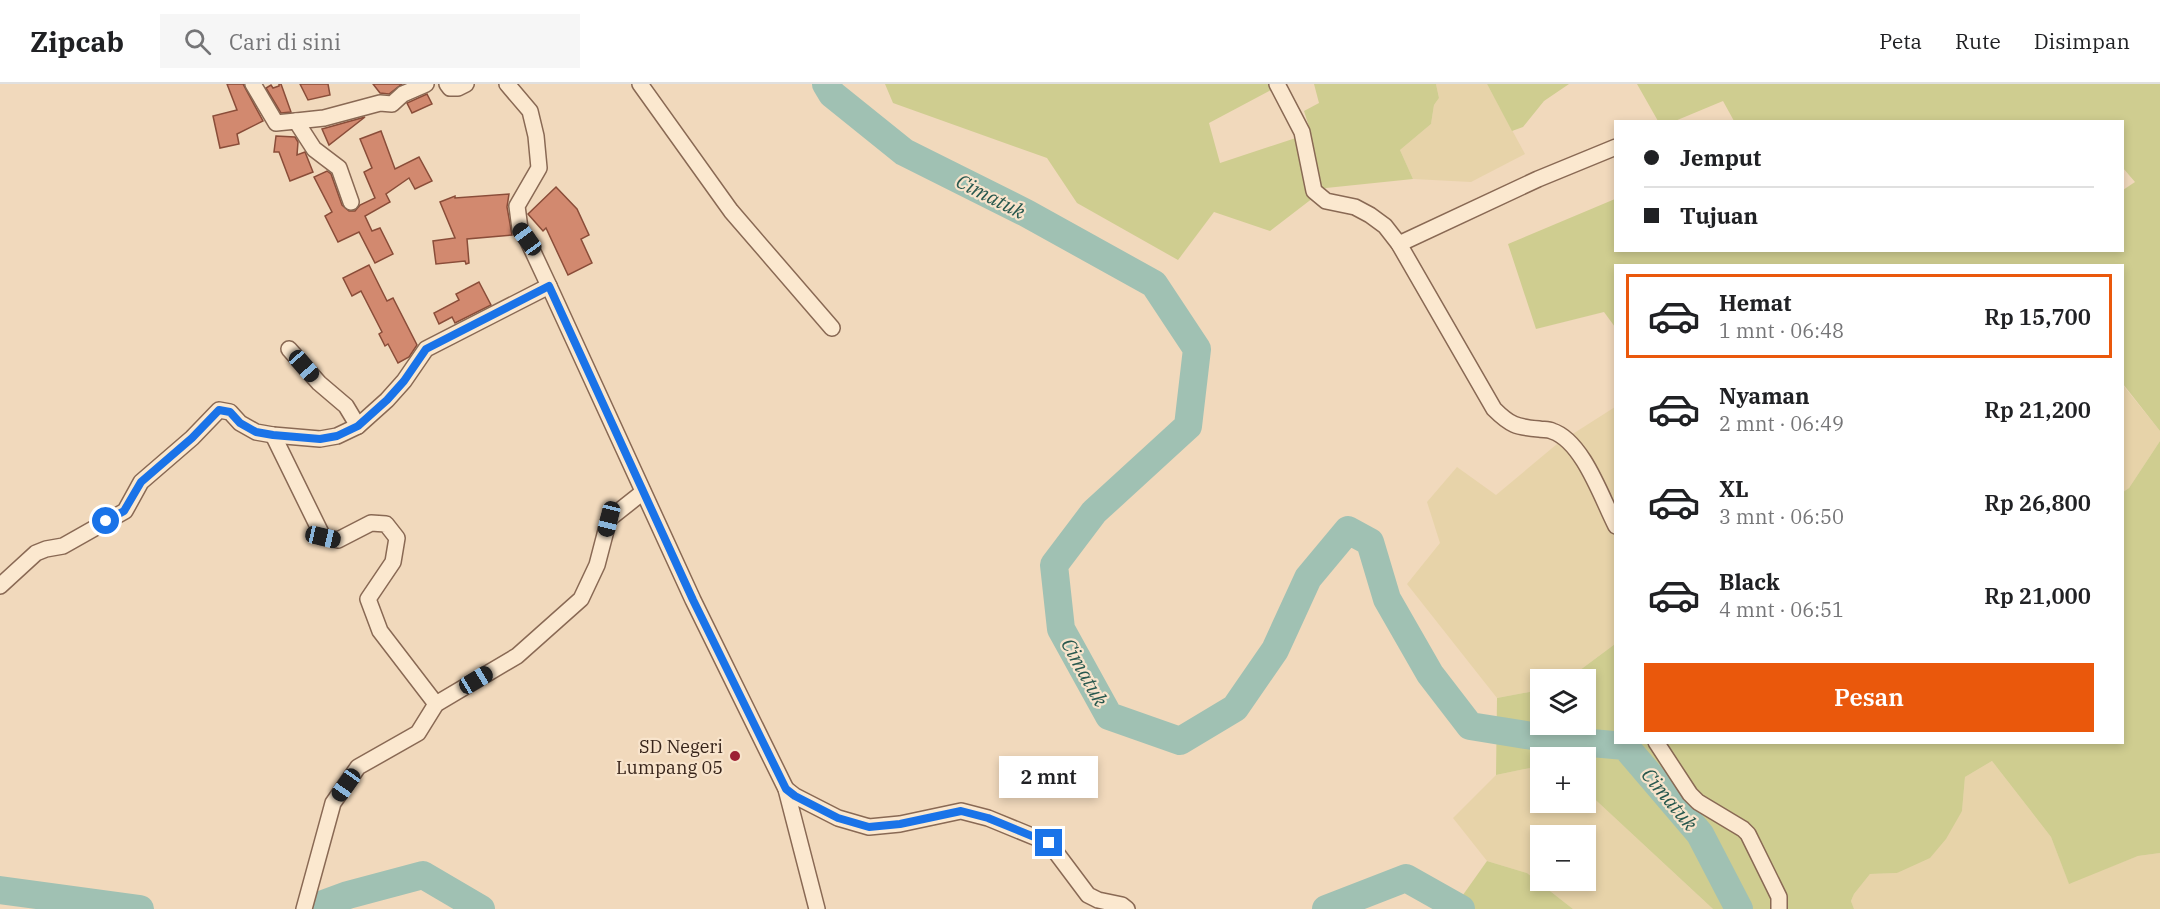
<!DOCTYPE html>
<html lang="id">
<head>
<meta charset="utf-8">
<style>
	body { margin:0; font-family:"IBM Plex Serif",serif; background:#f6f6f6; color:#202124; height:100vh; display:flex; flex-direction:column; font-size:22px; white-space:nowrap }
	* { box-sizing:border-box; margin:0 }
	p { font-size:20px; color:#757577 }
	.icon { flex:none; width:33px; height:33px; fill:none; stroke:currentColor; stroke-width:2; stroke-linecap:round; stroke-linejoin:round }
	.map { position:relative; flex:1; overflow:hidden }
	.drawer { position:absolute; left:1614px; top:180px; width:510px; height:480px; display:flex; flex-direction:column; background:#fff; border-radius:0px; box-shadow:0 3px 9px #0003 }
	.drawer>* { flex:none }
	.top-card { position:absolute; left:1614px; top:36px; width:510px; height:132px; border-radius:0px; box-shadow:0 3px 9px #0003; display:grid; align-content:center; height:132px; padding:0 30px; background:#fff }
	.controls { position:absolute; left:1530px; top:585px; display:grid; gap:12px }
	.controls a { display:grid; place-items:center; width:66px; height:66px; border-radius:0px; background:#fff; box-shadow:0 3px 9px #0003; font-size:30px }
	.end { position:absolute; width:27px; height:27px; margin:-14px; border:8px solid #1a73e8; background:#fff; box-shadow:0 0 0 3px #fff }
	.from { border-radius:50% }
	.bubble { position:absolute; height:42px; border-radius:0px; background:#fff; box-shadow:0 3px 9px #0003; font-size:20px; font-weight:600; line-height:42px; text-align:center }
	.car { position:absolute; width:18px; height:36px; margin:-18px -9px; border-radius:8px; box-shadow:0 0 4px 2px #0007; background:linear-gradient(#222 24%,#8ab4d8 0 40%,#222 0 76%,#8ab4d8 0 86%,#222 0) }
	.top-card b { display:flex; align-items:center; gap:21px; height:57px; font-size:22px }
	.top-card b+b { border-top:2px solid #e0e0e0 }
	.top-card i { width:15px; height:15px; background:#202124 }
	ul { padding:10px 0 0; list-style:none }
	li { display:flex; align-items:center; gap:18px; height:84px; margin:0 12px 9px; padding:0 18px; border:3px solid transparent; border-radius:0px }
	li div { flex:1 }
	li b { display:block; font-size:22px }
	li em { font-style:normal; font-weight:600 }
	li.selected { border-color:#ea580c }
	li>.icon { width:54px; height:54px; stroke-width:1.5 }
	.cta { display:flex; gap:12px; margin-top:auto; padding:12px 30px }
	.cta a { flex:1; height:69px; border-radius:0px; background:#ea580c; color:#fff; font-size:24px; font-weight:600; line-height:69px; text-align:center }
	header { display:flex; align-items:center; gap:36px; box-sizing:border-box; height:84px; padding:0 30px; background:#fff; border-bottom:2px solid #e0e0e0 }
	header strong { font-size:28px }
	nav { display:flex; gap:33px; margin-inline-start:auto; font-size:21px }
	.search { width:420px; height:54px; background:#f6f6f6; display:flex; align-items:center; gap:15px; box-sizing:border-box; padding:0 21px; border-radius:0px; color:#757577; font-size:22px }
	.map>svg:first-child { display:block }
	.farmland { fill:#e7d3a9; fill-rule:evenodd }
	.green { fill:#cfcd90 }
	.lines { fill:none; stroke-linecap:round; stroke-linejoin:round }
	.river { stroke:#a0c1b3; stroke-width:28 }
	.building { fill:#d2896f; stroke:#8a4d39; stroke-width:1.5 }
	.minor-casing { stroke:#896954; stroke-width:18 }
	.minor { stroke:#fbe8cf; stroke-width:15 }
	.route { stroke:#1a73e8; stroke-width:8 }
	.poi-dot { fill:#9c2034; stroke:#f8e4cc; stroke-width:2 }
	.labels { text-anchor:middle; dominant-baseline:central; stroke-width:4.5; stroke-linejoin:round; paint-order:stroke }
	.poi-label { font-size:18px; fill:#37241a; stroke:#f8e4cc; text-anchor:end }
	.water-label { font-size:20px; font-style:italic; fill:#28584e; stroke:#f8e4cc }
</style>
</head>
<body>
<header>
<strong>Zipcab</strong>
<div class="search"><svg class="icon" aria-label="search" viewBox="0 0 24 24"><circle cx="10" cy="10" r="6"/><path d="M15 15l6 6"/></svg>Cari di sini</div>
<nav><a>Peta</a><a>Rute</a><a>Disimpan</a></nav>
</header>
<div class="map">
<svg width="2160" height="825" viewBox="0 0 2160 825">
	<rect width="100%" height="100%" fill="#f1d9bc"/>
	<g class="farmland">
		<polygon points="1436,0 1487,0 1525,70 1471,98 1413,95 1400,66 1431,40 1434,21 1439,14"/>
		<polygon points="2122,300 2160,347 2160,357 2129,404 2123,408"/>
		<polygon points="1615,323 1615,560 1568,595 1540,596 1540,606 1497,614 1407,500 1440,459 1427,418 1457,383 1496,411 1557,360"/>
		<polygon points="1992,677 2051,753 2069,799 2138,772 2160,769 2160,825 1854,825 1851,817 1854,810 1870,790 1897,789 1962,727 1965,693"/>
		<path d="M1540,682V718H1586V707L1713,825H1573L1527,789L1487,777L1453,734L1496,691ZM1540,752H1586V796H1540Z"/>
	</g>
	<g class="green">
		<polygon points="885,0 1274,0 1275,4 1209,39 1220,79 1311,49 1304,27 1319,19 1314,0 1436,0 1439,14 1434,21 1431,40 1400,66 1413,95 1326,104 1270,147 1214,128 1178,176 1077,119 1047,74 893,19"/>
		<polygon points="1487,0 1569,0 1544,17 1523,43 1512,47"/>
		<polygon points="1637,0 2160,0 2160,347 2123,300 2122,182 1616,182 1615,243 1604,228 1536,245 1508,160 1615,115 1616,166 2122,166 2123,106 2135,98 2123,84 2122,38 1734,37 1723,17 1675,37 1658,37"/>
		<polygon points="2160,357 2160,769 2138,772 2069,800 2051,753 1992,677 1965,693 1962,727 1946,755 1930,774 1897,789 1870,790 1854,810 1851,817 1854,825 1713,825 1586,707 1586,674 1540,674 1540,682 1496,691 1497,614 1540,606 1540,640 1586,640 1586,596 1568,595 1615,560 1616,658 1705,660 2122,658 2123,408 2129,404"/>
		<polygon points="1487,777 1527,789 1573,825 1453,825"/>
	</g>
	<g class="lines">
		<g class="river">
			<polyline points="826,0 832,10 904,68 1026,129 1154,200 1197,265 1188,342 1094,428 1054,481 1061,545 1109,632 1180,657 1235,624 1275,566 1308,494 1348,446 1370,458 1387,515 1430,590 1470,642 1557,656 1625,662 1700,750 1739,825"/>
			<polyline points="0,806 140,825"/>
			<polyline points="310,825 348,811 423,791 481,825"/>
			<polyline points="1326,825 1406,794 1461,825"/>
		</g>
	</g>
	<g class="building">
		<polygon points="227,0 243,0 263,37 237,50 239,60 220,64 213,32 237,26"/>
		<polygon points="279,0 281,0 291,28 281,29 266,4 271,1 273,4 279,2"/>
		<polygon points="300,0 328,0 330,11 308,16"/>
		<polygon points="373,0 402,0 389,10 380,9"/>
		<polygon points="427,10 432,20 412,29 407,19"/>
		<polygon points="365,33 329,61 322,45"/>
		<polygon points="381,47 395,85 419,73 432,97 415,105 409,94 386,110 390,118 365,132 372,147 380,144 393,170 375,179 359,148 338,158 325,132 332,128 314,93 327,87 331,90 342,121 349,127 355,127 360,121 375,114 364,88 372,84 360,55"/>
		<polygon points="276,52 295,53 298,58 297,71 305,68 313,88 290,97 279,68 274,68"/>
		<polygon points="556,103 577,125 589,151 581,155 592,179 568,191 546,144 543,147 528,130"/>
		<polygon points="509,110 507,123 512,151 467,155 469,179 466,180 465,177 436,180 433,157 455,154 440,118 455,112 455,114"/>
		<polygon points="369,181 387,217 393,214 417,261 409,273 398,279 388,260 385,262 379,250 382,248 361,207 352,212 343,194"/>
		<polygon points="479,198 491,221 455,239 452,233 439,240 434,229 459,216 456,210"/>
	</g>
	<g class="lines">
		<defs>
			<g id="minor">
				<polyline points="253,0 276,39 296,37 314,65 339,84 351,118"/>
				<polyline points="447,0 450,4 458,4 466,0"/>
				<polyline points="507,0 530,27 536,52 539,84 517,122 520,145 527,155 549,202 693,516 786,705 817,825"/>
				<polyline points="640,0 731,127 832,244"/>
				<path d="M1277,0L1302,48L1314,107L1326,117L1355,123L1370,131L1385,142L1399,160L1494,325C1510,341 1516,343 1539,345C1543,346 1548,345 1552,347C1583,357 1602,415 1616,442"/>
				<polyline points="296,37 324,34 380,19 392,20 403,10 426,0"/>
				<polyline points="1399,160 1538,95 1616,63"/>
				<polyline points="289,265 319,299 346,322 358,342"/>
				<polyline points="273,351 323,453 338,456 371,439 386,440 397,454 393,478 368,515 380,547 436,620"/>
				<polyline points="0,502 36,469 46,465 63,462 125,427 141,398 192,354 219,326 230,328 240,339 256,348 273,351 320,355 337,352 358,342 387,316 404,297 426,265 549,202"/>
				<polyline points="1656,658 1690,710 1698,718 1743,745 1748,750 1779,813 1779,825"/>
				<polyline points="786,705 795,712 838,734 869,743 900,740 961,727 988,734 1049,759 1088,811 1098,816 1122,821 1127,825"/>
				<polyline points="304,825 333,719 358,683 418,649 436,620 517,572 581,515 597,481 609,435 643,408"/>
			</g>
		</defs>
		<use href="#minor" class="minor-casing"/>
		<use href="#minor" class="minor"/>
	</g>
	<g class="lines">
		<polyline class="route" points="106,437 124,427 141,398 192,354 219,326 230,328 240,339 256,348 273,351 320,355 337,352 358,342 387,316 404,297 426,265 549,202 693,516 786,705 795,712 838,734 869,743 900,740 961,727 988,734 1049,759"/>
	</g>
	<circle class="poi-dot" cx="735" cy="672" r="6"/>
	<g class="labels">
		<g class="poi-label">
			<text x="723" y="662">SD Negeri<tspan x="723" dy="21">Lumpang 05</tspan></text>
		</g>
		<g class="water-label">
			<text transform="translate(991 112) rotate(27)">Cimatuk</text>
			<text transform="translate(1085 588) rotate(61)">Cimatuk</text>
			<text transform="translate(1670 715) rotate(50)">Cimatuk</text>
		</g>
	</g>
</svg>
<div class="controls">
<a><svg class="icon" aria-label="layers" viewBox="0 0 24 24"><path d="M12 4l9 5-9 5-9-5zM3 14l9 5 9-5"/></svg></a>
<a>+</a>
<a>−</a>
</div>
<i class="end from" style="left:106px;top:437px"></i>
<i class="end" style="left:1049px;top:759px"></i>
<div class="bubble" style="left:999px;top:672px;width:99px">2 mnt</div>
<i class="car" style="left:527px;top:155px;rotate:324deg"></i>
<i class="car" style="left:304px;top:282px;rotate:139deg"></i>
<i class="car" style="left:609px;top:435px;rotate:194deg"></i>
<i class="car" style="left:323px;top:453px;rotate:103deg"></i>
<i class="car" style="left:476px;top:596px;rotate:59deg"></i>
<i class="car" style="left:346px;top:701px;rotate:215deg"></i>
<div class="top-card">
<b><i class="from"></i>Jemput</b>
<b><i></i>Tujuan</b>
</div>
<section class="drawer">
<ul>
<li class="selected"><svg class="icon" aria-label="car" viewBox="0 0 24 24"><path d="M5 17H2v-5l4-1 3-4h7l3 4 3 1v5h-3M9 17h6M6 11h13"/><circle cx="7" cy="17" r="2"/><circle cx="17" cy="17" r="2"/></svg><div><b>Hemat</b><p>1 mnt · 06:48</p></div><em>Rp 15,700</em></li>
<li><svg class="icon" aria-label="car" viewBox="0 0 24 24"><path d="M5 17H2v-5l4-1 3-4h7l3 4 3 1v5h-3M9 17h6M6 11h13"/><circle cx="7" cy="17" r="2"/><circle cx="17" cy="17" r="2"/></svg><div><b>Nyaman</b><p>2 mnt · 06:49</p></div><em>Rp 21,200</em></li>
<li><svg class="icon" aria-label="car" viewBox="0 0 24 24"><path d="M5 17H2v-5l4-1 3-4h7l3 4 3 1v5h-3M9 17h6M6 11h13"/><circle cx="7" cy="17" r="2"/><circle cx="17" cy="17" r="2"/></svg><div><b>XL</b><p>3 mnt · 06:50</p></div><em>Rp 26,800</em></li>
<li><svg class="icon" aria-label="car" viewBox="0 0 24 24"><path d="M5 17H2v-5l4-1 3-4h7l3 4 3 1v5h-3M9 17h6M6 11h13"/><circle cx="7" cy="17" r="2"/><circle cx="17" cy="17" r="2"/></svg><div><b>Black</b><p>4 mnt · 06:51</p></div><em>Rp 21,000</em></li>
</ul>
<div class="cta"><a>Pesan</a></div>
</section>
</div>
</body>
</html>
